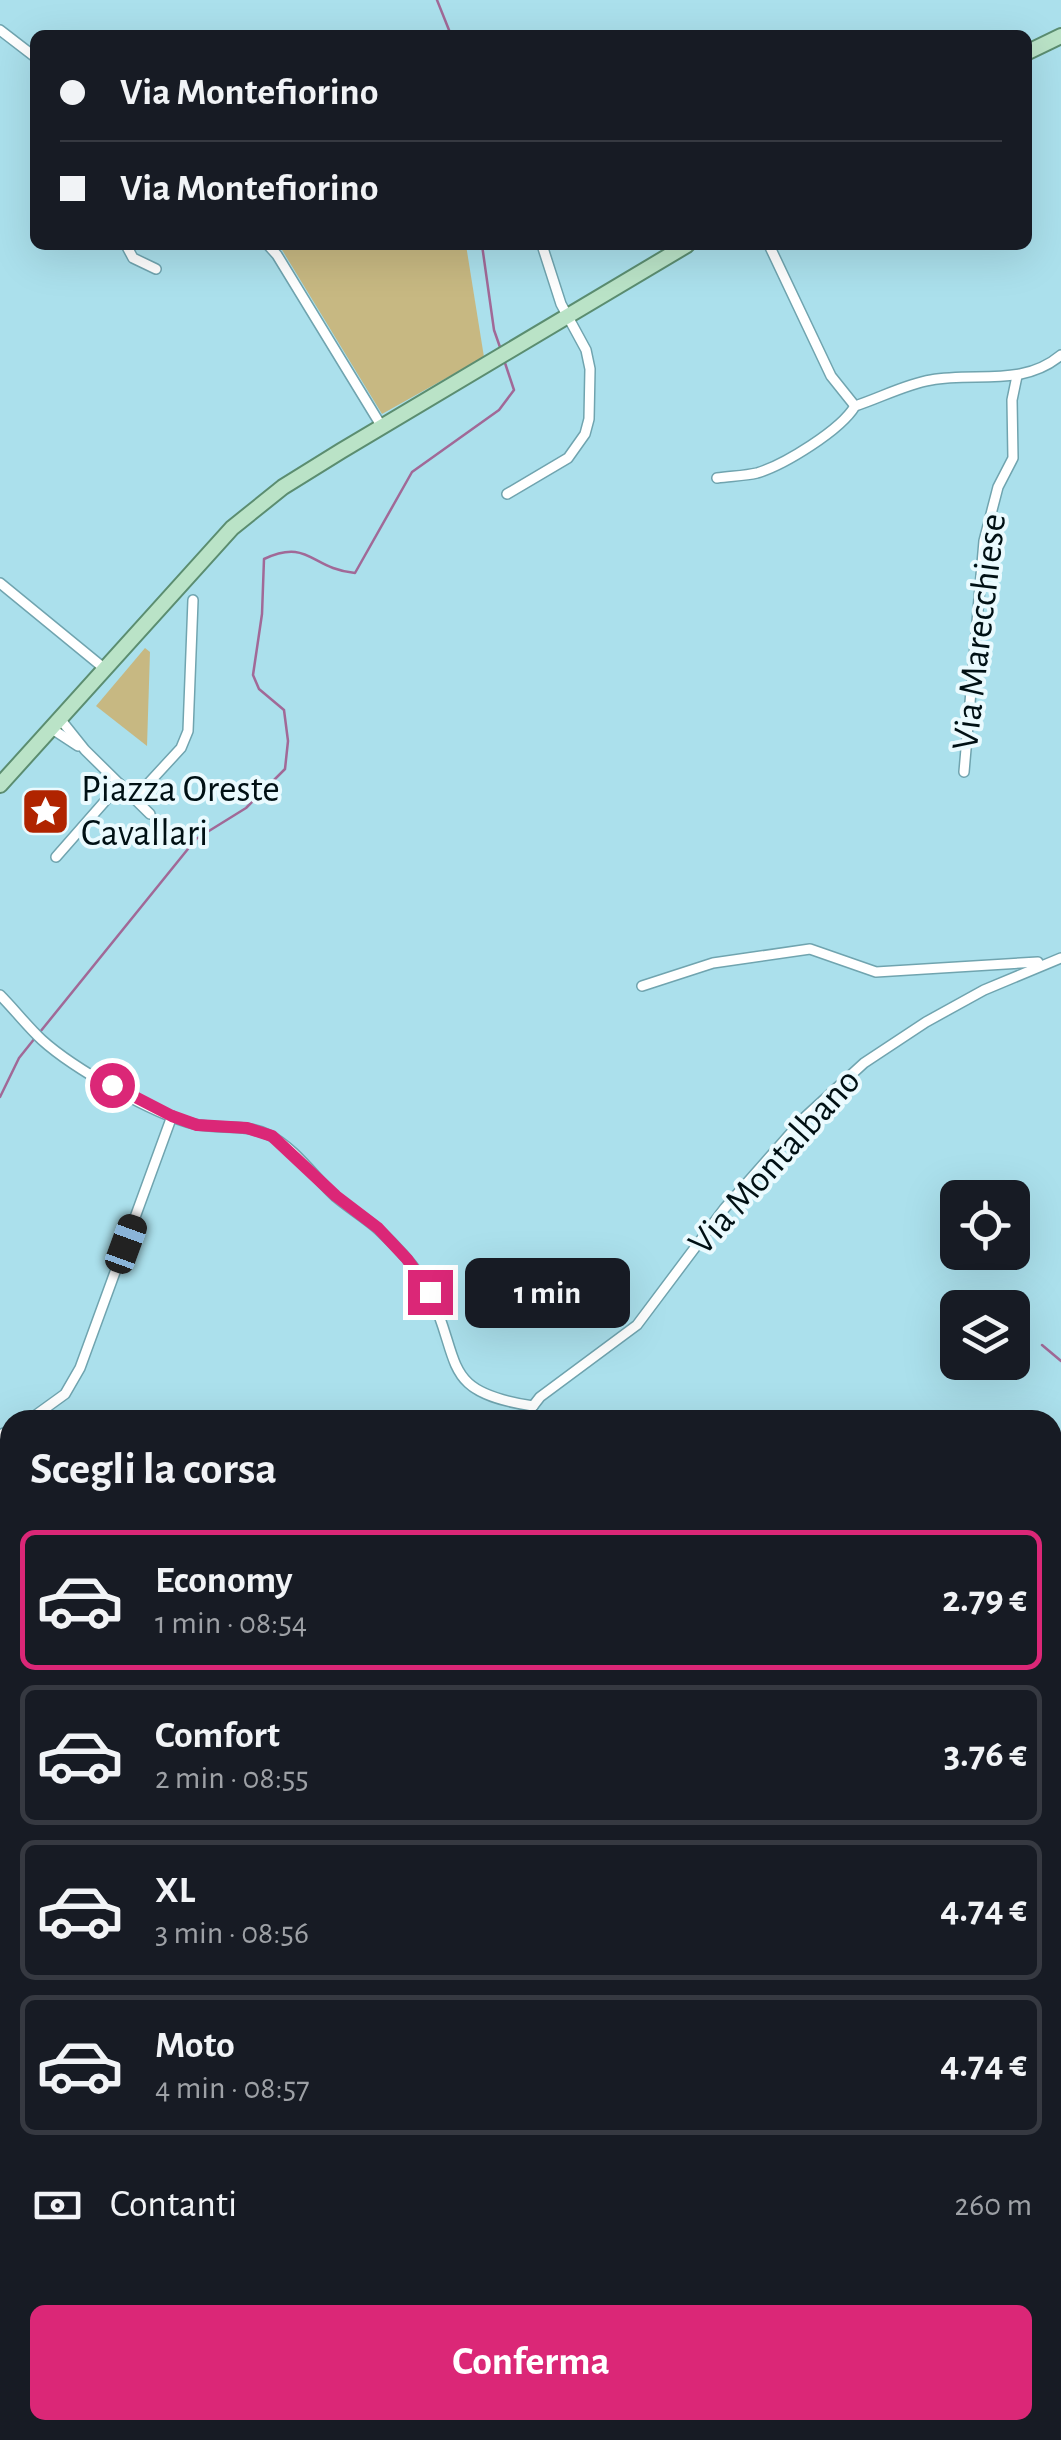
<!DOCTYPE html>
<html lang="it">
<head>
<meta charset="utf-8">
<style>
	body { margin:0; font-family:"Alegreya Sans",sans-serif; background:#20242c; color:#f1f3f6; height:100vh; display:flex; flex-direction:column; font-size:38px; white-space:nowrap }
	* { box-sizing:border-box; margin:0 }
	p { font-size:32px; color:#9ea1a6 }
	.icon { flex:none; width:55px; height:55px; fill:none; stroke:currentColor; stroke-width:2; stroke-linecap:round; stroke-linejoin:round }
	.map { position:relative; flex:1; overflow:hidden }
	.drawer { position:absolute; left:0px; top:1410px; width:1062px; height:1030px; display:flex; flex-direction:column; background:#171b24; border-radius:30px 30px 0 0; box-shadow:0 10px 40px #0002 }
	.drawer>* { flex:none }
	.top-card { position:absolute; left:30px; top:30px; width:1002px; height:220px; border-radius:15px; box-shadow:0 10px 40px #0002; display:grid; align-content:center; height:220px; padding:0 30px; background:#171b24 }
	.tools { position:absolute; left:940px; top:1180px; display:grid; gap:20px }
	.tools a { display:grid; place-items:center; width:90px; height:90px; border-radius:15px; background:#171b24; box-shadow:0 10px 40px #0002; font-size:50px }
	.end { position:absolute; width:45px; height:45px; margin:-22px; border:12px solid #db2777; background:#fff; box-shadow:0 0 0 5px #fff }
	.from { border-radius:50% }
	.bubble { position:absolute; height:70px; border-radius:15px; background:#171b24; box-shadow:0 10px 40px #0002; font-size:32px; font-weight:600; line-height:70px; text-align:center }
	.car { position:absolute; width:30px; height:60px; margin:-30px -15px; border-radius:12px; box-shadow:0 0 8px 2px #0007; background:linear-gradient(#222 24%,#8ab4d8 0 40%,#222 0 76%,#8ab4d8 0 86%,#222 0) }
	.top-card b { display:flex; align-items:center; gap:35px; height:95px; font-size:38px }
	.top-card b+b { border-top:2px solid #363941 }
	.top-card i { width:25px; height:25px; background:#f1f3f6 }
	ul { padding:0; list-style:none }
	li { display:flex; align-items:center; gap:30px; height:140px; margin:0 20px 15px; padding:0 10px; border:5px solid #363941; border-radius:15px }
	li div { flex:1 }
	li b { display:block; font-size:38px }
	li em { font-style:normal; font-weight:600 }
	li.selected { border-color:#db2777 }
	li>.icon { width:90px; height:90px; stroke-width:1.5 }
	h2 { padding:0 30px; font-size:45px; line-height:120px }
	.pay { display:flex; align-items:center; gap:25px; height:110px; padding:0 30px; font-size:38px }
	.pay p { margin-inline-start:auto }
	.button { display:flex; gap:20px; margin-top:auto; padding:20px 30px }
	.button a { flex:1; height:115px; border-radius:15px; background:#db2777; color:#fff; font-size:40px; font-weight:600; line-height:115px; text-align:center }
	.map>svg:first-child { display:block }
	.green { fill:#c7b882 }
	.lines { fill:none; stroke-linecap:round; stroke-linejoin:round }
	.stream { stroke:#a16997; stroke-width:2.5 }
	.minor-casing { stroke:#70a4af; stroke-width:12 }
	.primary-casing { stroke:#5b8d70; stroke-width:18 }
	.minor { stroke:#fff; stroke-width:9 }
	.primary { stroke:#bae3c7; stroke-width:14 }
	.route { stroke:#db2777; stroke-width:12 }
	.labels { text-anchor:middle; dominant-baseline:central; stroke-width:8; stroke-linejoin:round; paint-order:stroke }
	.street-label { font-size:38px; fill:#001014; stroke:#eafafe }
	.poi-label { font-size:38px; fill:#001014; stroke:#eafafe; text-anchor:start }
</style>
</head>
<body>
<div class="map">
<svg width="1061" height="2440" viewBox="0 0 1061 2440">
	<rect width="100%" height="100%" fill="#abe0ec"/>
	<g class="green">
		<polygon points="279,245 466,245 484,357 382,414"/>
		<polygon points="145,648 150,652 147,746 96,706"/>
	</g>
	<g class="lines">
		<g class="stream">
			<polyline points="437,0 451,35"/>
			<polyline points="482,245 494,330 501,350"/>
			<path d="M40,1032L196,839L246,808L285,769L288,741L284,710L259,689L253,675L262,614L264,559C309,538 311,569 355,573L412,472L499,410L514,390L505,363"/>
			<polyline points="0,1097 19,1058 35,1038"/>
			<polyline points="1042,1345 1061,1361"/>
			<polyline points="1052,2330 1061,2323"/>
			<polyline points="921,2440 931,2430"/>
		</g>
		<defs>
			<g id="minor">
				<polyline points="0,30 35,57"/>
				<polyline points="126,245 133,258 156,269"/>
				<polyline points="268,245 277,255 382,427"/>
				<path d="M769,245L831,376L855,406C880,398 906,384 931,380C977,372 1023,387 1061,355"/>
				<path d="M717,478C730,476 744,476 757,473C784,465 841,430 855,406"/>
				<polyline points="507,494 568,458 585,434 589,419 590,369 586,350 561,304 542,245"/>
				<polyline points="0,583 105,669"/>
				<polyline points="61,720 85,750 150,814"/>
				<polyline points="52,729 78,746"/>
				<polyline points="964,772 984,541 998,487 1013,458 1012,400 1017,376"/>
				<polyline points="134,799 181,748 188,731 193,600"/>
				<polyline points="56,857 120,784"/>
				<polyline points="642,986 713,963 810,949 876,972 1038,962"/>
				<path d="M0,995C14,1009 27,1026 42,1040C73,1068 153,1114 194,1124C219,1130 245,1123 269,1135C295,1148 315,1178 336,1197C350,1209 366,1218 379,1230C397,1247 421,1271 431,1295C462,1365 441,1392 533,1406"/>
				<polyline points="533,1406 540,1397 637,1325 724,1209 805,1117 864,1063 926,1022 984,990 1061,958"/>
				<polyline points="29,1420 65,1394 80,1368 172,1116"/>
				<polyline points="0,1435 10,1430"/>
				<polyline points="1052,2045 1061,2050"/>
				<polyline points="1052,2118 1061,2110"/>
				<polyline points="0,2146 10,2136"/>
				<polyline points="0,2290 5,2307 10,2362"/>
				<polyline points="49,2430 55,2440"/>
				<polyline points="578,2430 590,2440"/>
				<polyline points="702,2440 712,2430"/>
			</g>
			<g id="primary">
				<polyline points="1028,52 1061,36"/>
				<polyline points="0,785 232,528 283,487 341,451 687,245"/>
			</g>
		</defs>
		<use href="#minor" class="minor-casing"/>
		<use href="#primary" class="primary-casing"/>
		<use href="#minor" class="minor"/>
		<use href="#primary" class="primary"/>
	</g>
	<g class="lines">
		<polyline class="route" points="112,1085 172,1116 197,1125 247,1128 272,1136 336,1196 378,1228 407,1259 430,1292"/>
	</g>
	<defs>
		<symbol id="sight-square" viewBox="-11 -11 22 22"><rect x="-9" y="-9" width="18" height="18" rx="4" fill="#b02400" stroke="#eafafe"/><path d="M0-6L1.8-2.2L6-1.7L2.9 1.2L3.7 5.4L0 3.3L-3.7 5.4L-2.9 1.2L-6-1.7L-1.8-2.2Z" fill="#fff"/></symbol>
	</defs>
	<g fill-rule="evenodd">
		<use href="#sight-square" x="18" y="784" width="55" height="55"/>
	</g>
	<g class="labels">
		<g class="street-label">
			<text transform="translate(980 632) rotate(-83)">Via Marecchiese</text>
			<text transform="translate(775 1162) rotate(-48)">Via Montalbano</text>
		</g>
		<g class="poi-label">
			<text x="81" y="790">Piazza Oreste<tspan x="81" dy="44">Cavallari</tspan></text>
		</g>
	</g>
</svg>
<div class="tools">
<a><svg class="icon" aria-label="locate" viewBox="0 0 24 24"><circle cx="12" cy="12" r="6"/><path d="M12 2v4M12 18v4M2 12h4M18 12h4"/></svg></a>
<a><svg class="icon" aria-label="layers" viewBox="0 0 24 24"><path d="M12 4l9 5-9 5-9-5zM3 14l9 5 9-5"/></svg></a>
</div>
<i class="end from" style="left:112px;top:1085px"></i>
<i class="end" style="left:430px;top:1292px"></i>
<div class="bubble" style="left:465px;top:1258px;width:165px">1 min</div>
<i class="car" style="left:126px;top:1244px;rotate:20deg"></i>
<div class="top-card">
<b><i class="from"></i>Via Montefiorino</b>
<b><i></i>Via Montefiorino</b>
</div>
<section class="drawer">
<h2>Scegli la corsa</h2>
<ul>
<li class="selected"><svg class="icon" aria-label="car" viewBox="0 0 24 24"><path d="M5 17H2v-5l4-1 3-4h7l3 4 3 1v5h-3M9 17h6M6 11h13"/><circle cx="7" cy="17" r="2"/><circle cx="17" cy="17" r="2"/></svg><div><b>Economy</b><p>1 min · 08:54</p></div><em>2.79 €</em></li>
<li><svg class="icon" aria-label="car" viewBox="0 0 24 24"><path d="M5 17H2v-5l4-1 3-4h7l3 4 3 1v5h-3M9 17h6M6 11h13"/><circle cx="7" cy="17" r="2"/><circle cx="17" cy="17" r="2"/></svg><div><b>Comfort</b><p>2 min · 08:55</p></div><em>3.76 €</em></li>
<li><svg class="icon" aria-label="car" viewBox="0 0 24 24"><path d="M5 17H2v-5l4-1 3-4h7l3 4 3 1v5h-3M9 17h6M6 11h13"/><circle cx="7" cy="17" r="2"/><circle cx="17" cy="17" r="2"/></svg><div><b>XL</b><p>3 min · 08:56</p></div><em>4.74 €</em></li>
<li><svg class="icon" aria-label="car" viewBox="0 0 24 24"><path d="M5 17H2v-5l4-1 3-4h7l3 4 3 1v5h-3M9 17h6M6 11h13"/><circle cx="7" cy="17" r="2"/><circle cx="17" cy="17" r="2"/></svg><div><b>Moto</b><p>4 min · 08:57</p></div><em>4.74 €</em></li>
</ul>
<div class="pay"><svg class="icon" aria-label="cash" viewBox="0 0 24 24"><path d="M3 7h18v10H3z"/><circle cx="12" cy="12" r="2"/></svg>Contanti<p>260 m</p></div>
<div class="button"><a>Conferma</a></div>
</section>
</div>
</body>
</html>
